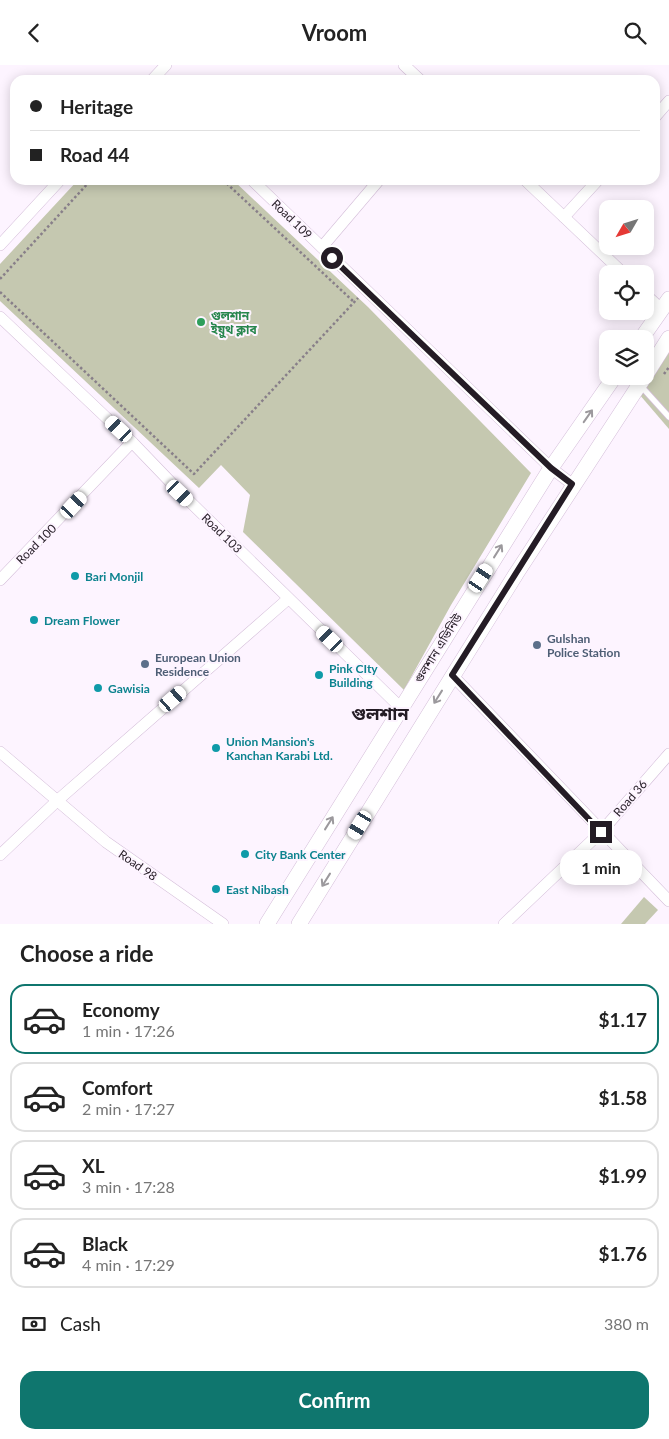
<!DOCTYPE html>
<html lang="en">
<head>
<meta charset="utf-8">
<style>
	body { margin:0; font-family:Lato,"Noto Sans Bengali",sans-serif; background:#f6f6f6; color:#222; height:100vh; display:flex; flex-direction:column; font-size:19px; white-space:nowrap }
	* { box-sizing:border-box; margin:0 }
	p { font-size:16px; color:#767676 }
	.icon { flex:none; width:28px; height:28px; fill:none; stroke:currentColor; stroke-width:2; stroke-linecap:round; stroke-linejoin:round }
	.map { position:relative; height:859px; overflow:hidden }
	.drawer { display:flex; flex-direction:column; background:#fff; flex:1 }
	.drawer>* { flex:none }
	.guide { position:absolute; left:10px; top:10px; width:650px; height:110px; border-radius:15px; box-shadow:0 2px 12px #0003; display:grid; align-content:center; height:110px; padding:0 20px; background:#fff }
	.needle { width:32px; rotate:231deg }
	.tools { position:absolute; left:599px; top:135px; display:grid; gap:10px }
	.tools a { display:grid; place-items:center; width:55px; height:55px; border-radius:10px; background:#fff; box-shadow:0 2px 12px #0003; font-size:25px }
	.end { position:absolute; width:22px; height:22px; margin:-11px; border:6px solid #241c25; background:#fff; box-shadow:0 0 0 2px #fff }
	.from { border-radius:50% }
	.bubble { position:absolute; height:35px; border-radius:15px; background:#fff; box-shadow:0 2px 12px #0003; font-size:16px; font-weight:700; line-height:35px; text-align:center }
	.car { position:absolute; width:15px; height:30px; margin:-15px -8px; border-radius:6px; box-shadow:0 0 4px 1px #0007; background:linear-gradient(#fff 24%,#345 0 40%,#fff 0 76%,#345 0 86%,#fff 0) }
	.guide b { display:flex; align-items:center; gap:18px; height:48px; font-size:19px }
	.guide b+b { border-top:1px solid #e0e0e0 }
	.guide i { width:12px; height:12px; background:#222 }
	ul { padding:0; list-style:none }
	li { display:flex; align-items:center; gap:15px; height:70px; margin:0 10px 8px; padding:0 10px; border:2px solid #e0e0e0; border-radius:15px }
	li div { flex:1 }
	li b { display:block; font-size:19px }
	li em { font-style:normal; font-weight:700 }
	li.selected { border-color:#0f766e }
	li>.icon { width:45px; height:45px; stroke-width:1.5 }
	h2 { padding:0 20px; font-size:22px; line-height:60px }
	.pay { display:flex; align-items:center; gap:12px; height:55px; padding:0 20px; font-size:19px }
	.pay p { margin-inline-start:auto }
	.action { display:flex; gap:10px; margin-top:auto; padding:10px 20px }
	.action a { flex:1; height:58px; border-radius:15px; background:#0f766e; color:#fff; font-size:20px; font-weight:700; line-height:58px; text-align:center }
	header { display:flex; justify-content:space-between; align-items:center; height:65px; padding:0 20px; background:#fff; font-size:22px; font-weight:700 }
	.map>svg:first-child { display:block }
	.green { fill:#c5c8b0 }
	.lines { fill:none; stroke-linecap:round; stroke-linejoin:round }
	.lane-casing { stroke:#d4bed9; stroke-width:7 }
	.street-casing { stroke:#d4bed9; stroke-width:12 }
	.secondary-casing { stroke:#d4bed9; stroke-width:16 }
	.path { stroke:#887f89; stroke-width:2.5; stroke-dasharray:2.5 2.5; stroke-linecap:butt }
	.lane { stroke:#fff; stroke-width:5.5 }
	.street { stroke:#fff; stroke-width:11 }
	.secondary { stroke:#fff; stroke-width:15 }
	.oneway { stroke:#9c999d }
	.route { stroke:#241c25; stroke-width:6 }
	.leisure-dot { fill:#2e9e5b; stroke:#fdf4ff; stroke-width:2 }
	.culture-dot { fill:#0f9aa8; stroke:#fdf4ff; stroke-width:2 }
	.service-dot { fill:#5c6f8a; stroke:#fdf4ff; stroke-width:2 }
	.labels { text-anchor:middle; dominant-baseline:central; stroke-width:4; stroke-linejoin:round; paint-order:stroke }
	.street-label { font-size:12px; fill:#241c25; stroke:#fdf4ff }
	.leisure-label { font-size:12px; font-weight:bold; fill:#27864d; stroke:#fdf4ff; text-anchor:start }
	.culture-label { font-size:12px; font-weight:bold; fill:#0d838f; stroke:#fdf4ff; text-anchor:start }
	.service-label { font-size:12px; font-weight:bold; fill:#4e5e75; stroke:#fdf4ff; text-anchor:start }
	.district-label { font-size:18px; font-weight:bold; fill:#241c25; stroke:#fdf4ff }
</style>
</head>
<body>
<header><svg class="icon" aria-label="back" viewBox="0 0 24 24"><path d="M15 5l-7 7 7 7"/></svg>Vroom<svg class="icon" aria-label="search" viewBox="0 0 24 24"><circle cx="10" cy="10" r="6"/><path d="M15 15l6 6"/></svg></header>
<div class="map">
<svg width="669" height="859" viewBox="0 0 669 859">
	<rect width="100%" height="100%" fill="#fdf4ff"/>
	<g class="green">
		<polygon points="78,115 233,115 368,242 531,408 451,540 404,625 243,467 250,430 221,400 199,423 0,236 0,199"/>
		<polygon points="669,286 669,364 639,329"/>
		<polygon points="644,832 658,845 645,859 621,859"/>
	</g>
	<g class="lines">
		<defs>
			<polyline id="lane" points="640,320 669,352"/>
			<g id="street">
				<polyline points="404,0 420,15"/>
				<polyline points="152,15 166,0"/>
				<polyline points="655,52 669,36"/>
				<polyline points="252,115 551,403 572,419"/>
				<polyline points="525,115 624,209"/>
				<polyline points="564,152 598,115"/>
				<polyline points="0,180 60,115"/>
				<polyline points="322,182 379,115"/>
				<polyline points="645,229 661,244"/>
				<polyline points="0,252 132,377 181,428 401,643"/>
				<polyline points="0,515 132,377"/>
				<polyline points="452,610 669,836"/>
				<polyline points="0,687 106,777 223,859"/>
				<polyline points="0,790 58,735 288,534"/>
				<polyline points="504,859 601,767 669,689"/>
			</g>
			<g id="secondary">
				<polyline points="641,274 669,234"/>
				<polyline points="645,311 669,273"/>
				<polyline points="267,859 551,403 615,311"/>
				<polyline points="299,859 516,509 645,311"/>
			</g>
		</defs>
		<use href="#lane" class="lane-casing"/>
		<use href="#street" class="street-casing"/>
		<use href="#secondary" class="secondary-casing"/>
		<g class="path">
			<polyline points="223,115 354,237"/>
			<polyline points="0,214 91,115"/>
			<polyline points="0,227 194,409 358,233"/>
			<polyline points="664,309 669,302"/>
		</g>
		<use href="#lane" class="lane"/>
		<use href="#street" class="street"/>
		<use href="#secondary" class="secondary"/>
	</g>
	<defs><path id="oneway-shaft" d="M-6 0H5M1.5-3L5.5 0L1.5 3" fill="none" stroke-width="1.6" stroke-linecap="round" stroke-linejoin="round" transform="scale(1.25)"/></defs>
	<g class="oneway">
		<use href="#oneway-shaft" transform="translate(588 351) rotate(-55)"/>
		<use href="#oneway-shaft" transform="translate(498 486) rotate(-58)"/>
		<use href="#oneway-shaft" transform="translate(438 632) rotate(122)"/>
		<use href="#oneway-shaft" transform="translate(329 758) rotate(-58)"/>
		<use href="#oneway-shaft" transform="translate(326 815) rotate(122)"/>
	</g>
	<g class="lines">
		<polyline class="route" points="332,193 551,403 572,419 452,610 601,767"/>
	</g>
	<circle class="leisure-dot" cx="201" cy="257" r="5"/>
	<g class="culture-dot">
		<circle cx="75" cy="511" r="5"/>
		<circle cx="34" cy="555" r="5"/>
		<circle cx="319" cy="610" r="5"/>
		<circle cx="98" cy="623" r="5"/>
		<circle cx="216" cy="683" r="5"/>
		<circle cx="245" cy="789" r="5"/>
		<circle cx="216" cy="824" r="5"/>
	</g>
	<g class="service-dot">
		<circle cx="537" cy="580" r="5"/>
		<circle cx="145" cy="599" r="5"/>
	</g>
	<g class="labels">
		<g class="street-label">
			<text transform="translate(292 154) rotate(44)">Road 109</text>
			<text transform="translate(222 468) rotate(44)">Road 103</text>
			<text transform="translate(36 479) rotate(-45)">Road 100</text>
			<text transform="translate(438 583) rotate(-58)">গুলশান এভিনিউ</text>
			<text transform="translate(630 733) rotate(-49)">Road 36</text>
			<text transform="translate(138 800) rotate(35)">Road 98</text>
		</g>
		<g class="leisure-label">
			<text x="211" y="250">গুলশান<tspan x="211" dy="14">ইয়ুথ ক্লাব</tspan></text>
		</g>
		<g class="culture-label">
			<text x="85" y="511">Bari Monjil</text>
			<text x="44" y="555">Dream Flower</text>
			<text x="329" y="603">Pink CIty<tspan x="329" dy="14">Building</tspan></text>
			<text x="108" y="623">Gawisia</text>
			<text x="226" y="676">Union Mansion's<tspan x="226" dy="14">Kanchan Karabi Ltd.</tspan></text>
			<text x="255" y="789">City Bank Center</text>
			<text x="226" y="824">East Nibash</text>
		</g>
		<g class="service-label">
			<text x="547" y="573">Gulshan<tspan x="547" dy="14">Police Station</tspan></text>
			<text x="155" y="592">European Union<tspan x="155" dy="14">Residence</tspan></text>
		</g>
		<g class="district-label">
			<text x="380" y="648">গুলশান</text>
		</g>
	</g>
</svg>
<div class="tools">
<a><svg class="needle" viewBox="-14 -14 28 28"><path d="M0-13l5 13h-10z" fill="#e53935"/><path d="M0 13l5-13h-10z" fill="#767676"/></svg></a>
<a><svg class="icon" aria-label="locate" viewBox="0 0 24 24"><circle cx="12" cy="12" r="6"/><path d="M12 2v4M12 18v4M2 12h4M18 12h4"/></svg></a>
<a><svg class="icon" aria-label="layers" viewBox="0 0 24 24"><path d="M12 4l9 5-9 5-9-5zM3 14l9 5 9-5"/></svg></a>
</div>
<i class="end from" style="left:332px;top:193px"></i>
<i class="end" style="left:601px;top:767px"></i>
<div class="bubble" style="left:560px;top:785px;width:82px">1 min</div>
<i class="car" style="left:119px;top:364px;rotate:313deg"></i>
<i class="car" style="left:180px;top:428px;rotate:134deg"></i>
<i class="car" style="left:74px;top:440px;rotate:43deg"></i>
<i class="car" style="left:481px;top:513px;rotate:33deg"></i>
<i class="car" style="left:330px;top:574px;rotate:314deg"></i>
<i class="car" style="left:173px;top:634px;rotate:49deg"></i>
<i class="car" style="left:360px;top:760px;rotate:211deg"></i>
<div class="guide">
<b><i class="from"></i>Heritage</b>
<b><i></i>Road 44</b>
</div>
</div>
<section class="drawer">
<h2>Choose a ride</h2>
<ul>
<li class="selected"><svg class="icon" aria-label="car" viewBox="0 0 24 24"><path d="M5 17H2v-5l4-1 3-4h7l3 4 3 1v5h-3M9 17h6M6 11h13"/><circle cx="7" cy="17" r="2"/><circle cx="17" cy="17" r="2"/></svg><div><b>Economy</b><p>1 min · 17:26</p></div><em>$1.17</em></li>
<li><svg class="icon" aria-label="car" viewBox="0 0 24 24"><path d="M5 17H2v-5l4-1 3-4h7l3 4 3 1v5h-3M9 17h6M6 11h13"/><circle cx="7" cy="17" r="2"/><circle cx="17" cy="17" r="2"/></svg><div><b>Comfort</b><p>2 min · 17:27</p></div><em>$1.58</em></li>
<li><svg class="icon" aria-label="car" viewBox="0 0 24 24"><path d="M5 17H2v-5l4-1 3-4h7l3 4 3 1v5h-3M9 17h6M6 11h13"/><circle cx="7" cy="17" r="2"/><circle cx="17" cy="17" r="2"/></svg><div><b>XL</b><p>3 min · 17:28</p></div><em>$1.99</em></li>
<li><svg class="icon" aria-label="car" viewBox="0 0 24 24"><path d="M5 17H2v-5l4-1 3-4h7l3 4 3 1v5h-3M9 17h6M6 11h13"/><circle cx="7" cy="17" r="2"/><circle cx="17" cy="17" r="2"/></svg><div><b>Black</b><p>4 min · 17:29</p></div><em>$1.76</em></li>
</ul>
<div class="pay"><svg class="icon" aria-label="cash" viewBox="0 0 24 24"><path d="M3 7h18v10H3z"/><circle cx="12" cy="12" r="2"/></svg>Cash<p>380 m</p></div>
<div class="action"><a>Confirm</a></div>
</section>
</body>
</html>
